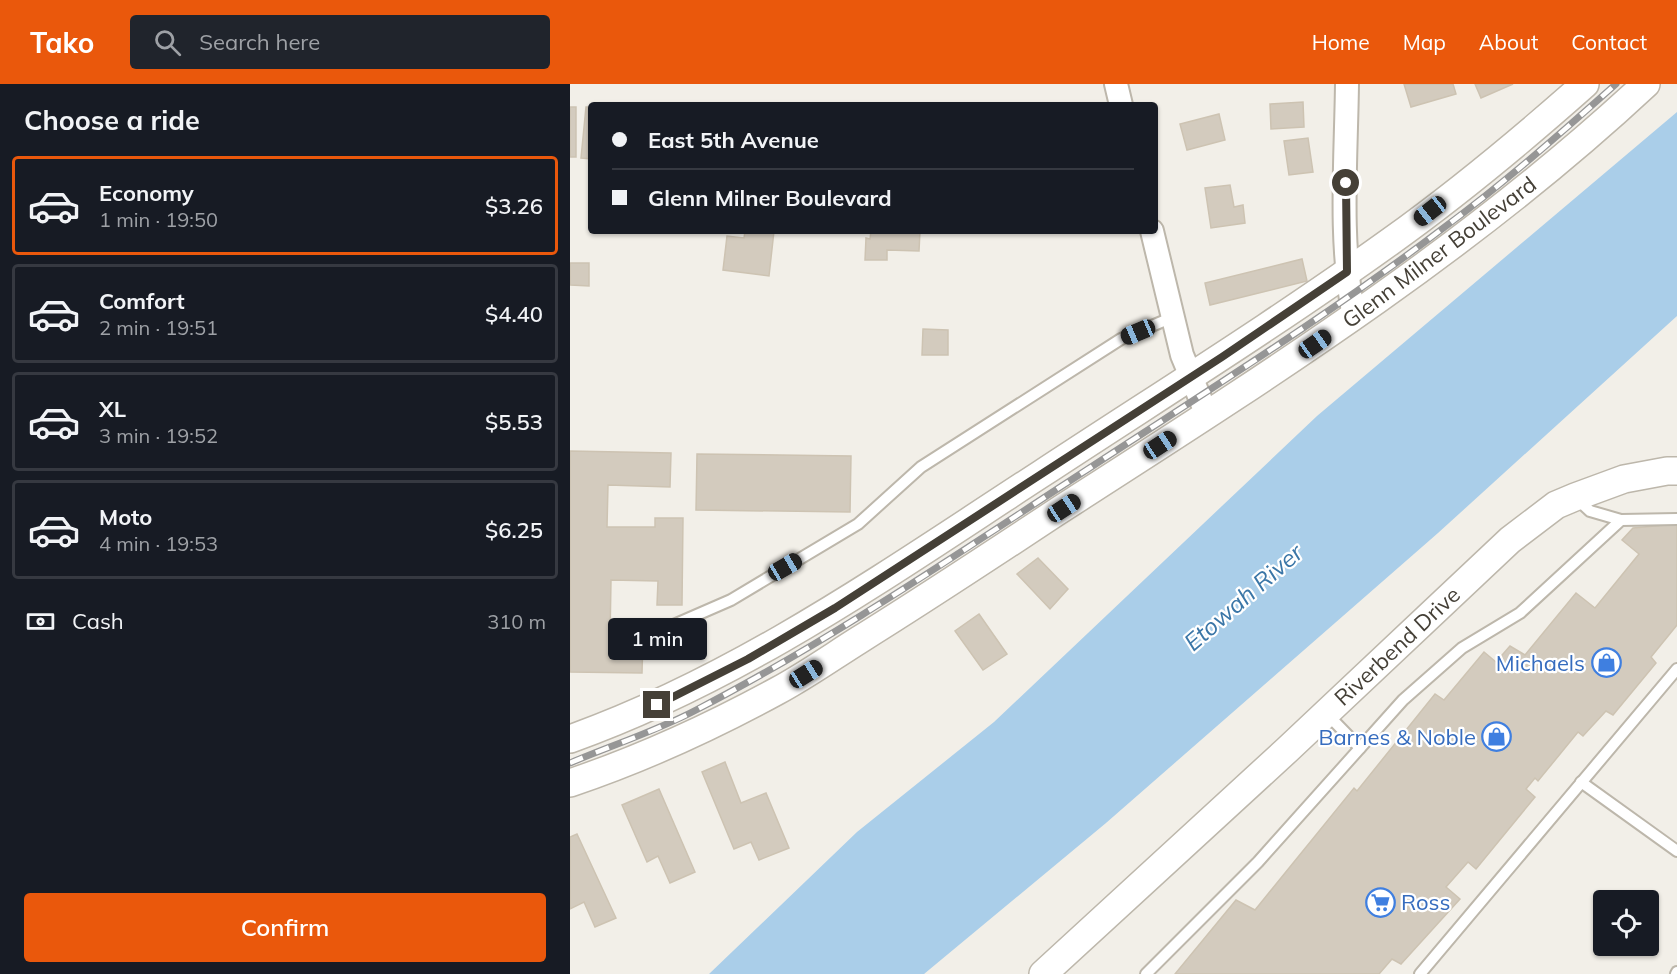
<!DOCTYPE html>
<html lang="en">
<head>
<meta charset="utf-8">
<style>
	body { margin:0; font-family:Mulish,sans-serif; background:#20242c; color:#f1f3f6; height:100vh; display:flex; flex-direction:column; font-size:22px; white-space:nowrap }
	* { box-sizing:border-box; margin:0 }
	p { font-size:20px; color:#9ea1a6 }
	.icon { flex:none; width:33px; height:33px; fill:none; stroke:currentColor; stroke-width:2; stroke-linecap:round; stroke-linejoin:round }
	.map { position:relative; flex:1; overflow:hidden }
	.details { display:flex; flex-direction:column; background:#171b24; width:570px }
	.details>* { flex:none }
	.top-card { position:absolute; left:18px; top:18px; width:570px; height:132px; border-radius:6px; box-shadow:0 2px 4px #0004; display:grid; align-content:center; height:132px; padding:0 24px; background:#171b24 }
	.buttons { position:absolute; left:1023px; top:806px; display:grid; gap:12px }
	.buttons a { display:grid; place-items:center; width:66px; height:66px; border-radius:6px; background:#171b24; box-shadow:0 2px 4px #0004; font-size:30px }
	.end { position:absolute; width:27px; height:27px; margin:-14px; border:8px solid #454037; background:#fff; box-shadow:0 0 0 3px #fff }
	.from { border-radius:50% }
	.bubble { position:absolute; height:42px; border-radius:6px; background:#171b24; box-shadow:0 2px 4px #0004; font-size:20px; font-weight:600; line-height:42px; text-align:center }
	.car { position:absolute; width:18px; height:36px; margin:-18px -9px; border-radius:8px; box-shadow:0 0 4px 2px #0007; background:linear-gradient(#222 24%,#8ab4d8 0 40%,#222 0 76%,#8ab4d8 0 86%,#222 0) }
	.top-card b { display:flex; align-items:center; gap:21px; height:57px; font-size:22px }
	.top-card b+b { border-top:2px solid #363941 }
	.top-card i { width:15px; height:15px; background:#f1f3f6 }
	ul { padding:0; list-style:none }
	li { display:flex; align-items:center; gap:18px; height:99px; margin:0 12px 9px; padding:0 12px; border:3px solid #363941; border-radius:6px }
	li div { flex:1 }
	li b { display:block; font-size:22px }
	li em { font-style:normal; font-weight:600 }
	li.active { border-color:#ea580c }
	li>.icon { width:54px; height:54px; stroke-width:1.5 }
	h2 { padding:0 24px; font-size:27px; line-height:72px }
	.pay { display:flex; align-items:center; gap:15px; height:66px; padding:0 24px; font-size:22px }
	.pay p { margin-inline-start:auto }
	.cta { display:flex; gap:12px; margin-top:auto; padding:12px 24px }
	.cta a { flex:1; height:69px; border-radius:6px; background:#ea580c; color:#fff; font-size:24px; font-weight:600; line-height:69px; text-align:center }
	header { display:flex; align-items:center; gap:36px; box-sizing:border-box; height:84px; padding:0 30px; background:#ea580c; color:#fff }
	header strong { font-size:28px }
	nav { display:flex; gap:33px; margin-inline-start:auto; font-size:21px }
	.search { width:420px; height:54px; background:#20242c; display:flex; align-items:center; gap:15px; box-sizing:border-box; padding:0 21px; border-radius:6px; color:#9ea1a6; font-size:22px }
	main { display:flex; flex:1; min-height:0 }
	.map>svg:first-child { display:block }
	.water { fill:#aacee9 }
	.building { fill:#d3cbbe; stroke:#cdc3b2; stroke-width:1.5 }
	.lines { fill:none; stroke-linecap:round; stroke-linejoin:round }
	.service-casing { stroke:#bdb7ab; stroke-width:14 }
	.minor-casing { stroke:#bdb7ab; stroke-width:26 }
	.tertiary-casing { stroke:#bdb7ab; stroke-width:30 }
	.service { stroke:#fff; stroke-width:10 }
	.minor { stroke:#fff; stroke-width:22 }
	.tertiary { stroke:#fff; stroke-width:27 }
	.rail-casing { stroke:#969696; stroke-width:7 }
	.rail { stroke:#fff; stroke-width:4.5; stroke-dasharray:14; stroke-linecap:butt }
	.route { stroke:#454037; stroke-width:8 }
	.labels { text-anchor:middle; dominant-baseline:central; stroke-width:4.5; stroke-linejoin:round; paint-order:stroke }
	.street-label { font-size:22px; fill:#454037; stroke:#fff }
	.shop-label { font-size:22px; fill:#366cbe; stroke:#fff; text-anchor:end }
	.water-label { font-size:24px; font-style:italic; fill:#3a76a7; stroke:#fff }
</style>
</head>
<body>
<header>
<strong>Tako</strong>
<div class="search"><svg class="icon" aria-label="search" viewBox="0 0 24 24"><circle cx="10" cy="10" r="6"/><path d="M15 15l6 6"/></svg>Search here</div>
<nav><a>Home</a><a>Map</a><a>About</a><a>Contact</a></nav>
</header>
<main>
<section class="details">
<h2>Choose a ride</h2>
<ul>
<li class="active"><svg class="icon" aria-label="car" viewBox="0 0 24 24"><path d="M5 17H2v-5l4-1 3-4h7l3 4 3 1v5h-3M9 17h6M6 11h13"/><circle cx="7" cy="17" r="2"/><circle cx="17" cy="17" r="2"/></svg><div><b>Economy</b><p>1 min · 19:50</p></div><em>$3.26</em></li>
<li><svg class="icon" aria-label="car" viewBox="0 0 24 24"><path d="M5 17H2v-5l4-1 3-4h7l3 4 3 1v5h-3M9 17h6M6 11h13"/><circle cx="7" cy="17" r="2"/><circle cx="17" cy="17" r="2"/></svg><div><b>Comfort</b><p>2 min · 19:51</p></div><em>$4.40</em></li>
<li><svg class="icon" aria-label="car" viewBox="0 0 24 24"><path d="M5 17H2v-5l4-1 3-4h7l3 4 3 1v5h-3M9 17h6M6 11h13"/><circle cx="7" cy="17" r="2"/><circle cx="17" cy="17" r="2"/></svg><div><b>XL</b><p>3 min · 19:52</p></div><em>$5.53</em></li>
<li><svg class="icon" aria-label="car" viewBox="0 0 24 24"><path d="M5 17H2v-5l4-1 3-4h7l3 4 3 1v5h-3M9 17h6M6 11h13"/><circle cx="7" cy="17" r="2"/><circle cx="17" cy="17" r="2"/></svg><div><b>Moto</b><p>4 min · 19:53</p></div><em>$6.25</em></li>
</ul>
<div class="pay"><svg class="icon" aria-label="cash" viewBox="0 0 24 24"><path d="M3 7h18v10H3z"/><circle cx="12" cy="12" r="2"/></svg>Cash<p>310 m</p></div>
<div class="cta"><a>Confirm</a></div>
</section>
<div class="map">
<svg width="1107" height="890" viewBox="0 0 1107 890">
	<rect width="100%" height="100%" fill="#f2efe8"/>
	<polygon class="water" points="1107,28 1107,232 868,449 536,739 354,890 139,890 287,748 424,638 747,332"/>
	<g class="building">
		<polygon points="834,0 883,0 886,10 841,23"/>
		<polygon points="905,0 943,0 911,14"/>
		<polygon points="733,18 734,43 701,45 700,20"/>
		<rect x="0" y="23" width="6" height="50"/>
		<polygon points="16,23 21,23 21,75 11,74"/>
		<polygon points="649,30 655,56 617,66 610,40"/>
		<polygon points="738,54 743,88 719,91 714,57"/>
		<polygon points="660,101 664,123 673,121 675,139 641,144 635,104"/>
		<polygon points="175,147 204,147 199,192 153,186 157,152 174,154"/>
		<polygon points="301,147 350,147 349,167 317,166 317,176 295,176 296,154 300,155"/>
		<polygon points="732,175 737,197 640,221 635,199"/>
		<polygon points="0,179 19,179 19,202 0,201"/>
		<polygon points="353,245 378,246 378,271 352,271"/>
		<polygon points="0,367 101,369 100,403 38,401 37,443 85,443 85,434 113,434 112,521 87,521 88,497 41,496 40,554 73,554 72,589 0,588"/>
		<polygon points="127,370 281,372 280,428 126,426"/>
		<polygon points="1107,440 1107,541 1081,573 1086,579 1043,631 1036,627 1013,652 1008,648 968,697 965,694 956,705 965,713 906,785 898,778 876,803 890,815 831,880 822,875 809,890 605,890 666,816 685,826 784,704 787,707 865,610 874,616 914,568 926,578 940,562 955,571 1006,509 1025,524 1069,470 1052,456 1063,444"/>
		<polygon points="468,474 498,505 480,525 447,490"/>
		<polygon points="409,530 437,570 413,586 385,547"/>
		<polygon points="155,678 171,719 196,709 219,764 189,776 181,758 164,765 132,688"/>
		<polygon points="89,705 125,788 100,799 88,772 77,778 52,721"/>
		<polygon points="7,750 46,834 25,843 14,818 0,825 0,753"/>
	</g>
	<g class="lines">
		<defs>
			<g id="service">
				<polyline points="1007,415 1020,427 1051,436"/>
				<polyline points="99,543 161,516 288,440 351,383 551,255 603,233"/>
				<polyline points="757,630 790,664"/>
				<polyline points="1011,698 1107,767"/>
				<polyline points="576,890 688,778 833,616 892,564 950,529 1051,436 1107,435"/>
				<polyline points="850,890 1107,585"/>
				<polyline points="1106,890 1107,888"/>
			</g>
			<g id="minor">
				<polyline points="546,0 551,21"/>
				<path d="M777,0C776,77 769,157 784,233"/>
				<polyline points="582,147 612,271 637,331"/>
			</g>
			<g id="tertiary">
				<path d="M0,655C171,594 320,488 471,390C588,313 707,239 821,157C888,109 953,55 1015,0"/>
				<path d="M0,699C71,675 141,643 207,607C235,592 262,573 289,556C355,515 420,472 485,429C690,297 897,167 1076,0"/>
				<polyline points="473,890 717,666 940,456 986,421 1005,413 1054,395 1097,387 1107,387"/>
			</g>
		</defs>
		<use href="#service" class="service-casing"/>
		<use href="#minor" class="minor-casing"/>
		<use href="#tertiary" class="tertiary-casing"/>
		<use href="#service" class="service"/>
		<use href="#minor" class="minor"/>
		<use href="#tertiary" class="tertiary"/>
		<defs>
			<path id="rail" d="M0,679C42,661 87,647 128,625C263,555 390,468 518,385C637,307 759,231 872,145C933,100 990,50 1046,0"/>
		</defs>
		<use href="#rail" class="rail-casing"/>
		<use href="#rail" class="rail"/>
	</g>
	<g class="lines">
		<polyline class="route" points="87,621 178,575 265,524 652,273 777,188 776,99"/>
	</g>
	<defs>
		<symbol id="shop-ring" viewBox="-11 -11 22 22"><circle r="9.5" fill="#fff" stroke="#3f7fe0" stroke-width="1.5"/><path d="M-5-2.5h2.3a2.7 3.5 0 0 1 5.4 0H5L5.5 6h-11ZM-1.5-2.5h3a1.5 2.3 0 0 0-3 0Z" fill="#3f7fe0"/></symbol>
		<symbol id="supermarket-ring" viewBox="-11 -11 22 22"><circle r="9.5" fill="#fff" stroke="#3f7fe0" stroke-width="1.5"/><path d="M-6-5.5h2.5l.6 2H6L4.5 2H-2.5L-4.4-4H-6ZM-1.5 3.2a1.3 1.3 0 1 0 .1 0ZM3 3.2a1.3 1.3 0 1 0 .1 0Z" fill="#3f7fe0"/></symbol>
	</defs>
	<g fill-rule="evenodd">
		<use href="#shop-ring" x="1020" y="562" width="33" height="33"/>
		<use href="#shop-ring" x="910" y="636" width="33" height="33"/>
		<use href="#supermarket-ring" x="794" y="802" width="33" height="33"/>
	</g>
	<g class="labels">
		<g class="street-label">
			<text transform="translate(869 168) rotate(-37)">Glenn Milner Boulevard</text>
			<text transform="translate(827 562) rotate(-43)">Riverbend Drive</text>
		</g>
		<g class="shop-label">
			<text x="1015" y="579">Michaels</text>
			<text x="906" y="653">Barnes &amp; Noble</text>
			<text x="831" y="818" text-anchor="start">Ross</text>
		</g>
		<g class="water-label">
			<text transform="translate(673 513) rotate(-41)">Etowah River</text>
		</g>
	</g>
</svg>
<div class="buttons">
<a><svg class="icon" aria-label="locate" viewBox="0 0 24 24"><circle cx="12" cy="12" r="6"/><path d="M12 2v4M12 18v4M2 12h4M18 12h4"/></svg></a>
</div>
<i class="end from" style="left:776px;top:99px"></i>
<i class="end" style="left:87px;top:621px"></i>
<div class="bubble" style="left:38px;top:534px;width:99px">1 min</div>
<i class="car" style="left:860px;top:127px;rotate:232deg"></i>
<i class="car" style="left:568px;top:248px;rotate:247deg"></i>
<i class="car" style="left:745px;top:260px;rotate:55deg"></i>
<i class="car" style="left:590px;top:361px;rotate:57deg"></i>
<i class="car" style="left:494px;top:424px;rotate:57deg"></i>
<i class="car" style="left:215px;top:483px;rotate:60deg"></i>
<i class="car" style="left:236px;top:590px;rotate:58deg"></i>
<div class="top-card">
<b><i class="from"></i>East 5th Avenue</b>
<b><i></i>Glenn Milner Boulevard</b>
</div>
</div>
</main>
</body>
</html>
